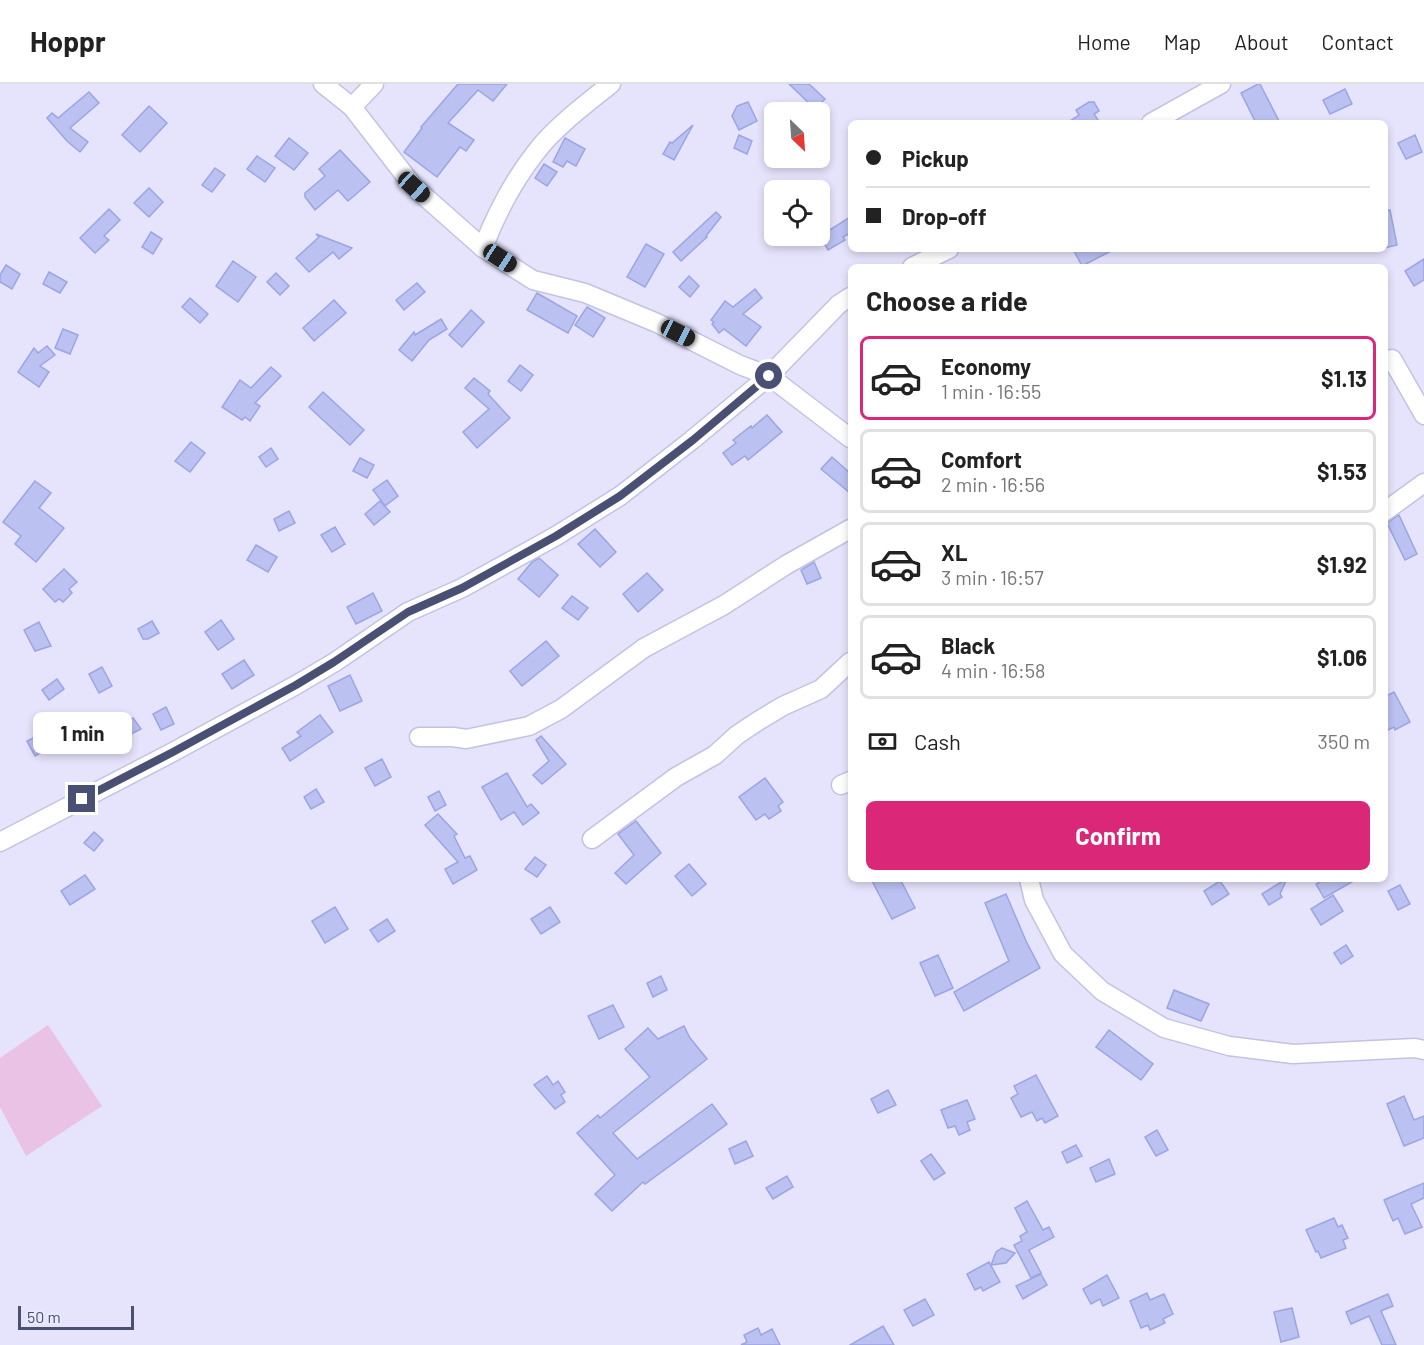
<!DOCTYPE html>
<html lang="en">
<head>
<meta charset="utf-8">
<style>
	body { margin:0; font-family:Barlow,sans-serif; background:#f2f2f2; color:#222; height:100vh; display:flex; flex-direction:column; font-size:22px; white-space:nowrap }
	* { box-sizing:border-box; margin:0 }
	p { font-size:20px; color:#767676 }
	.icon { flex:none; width:33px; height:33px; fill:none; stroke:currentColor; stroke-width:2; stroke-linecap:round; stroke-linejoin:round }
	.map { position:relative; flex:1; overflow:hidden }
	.side { position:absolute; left:848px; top:180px; width:540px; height:618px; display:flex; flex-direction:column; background:#fff; border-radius:9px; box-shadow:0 3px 9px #0003 }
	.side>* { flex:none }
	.guide { position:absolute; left:848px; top:36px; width:540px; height:132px; border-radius:9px; box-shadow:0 3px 9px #0003; display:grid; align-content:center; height:132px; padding:0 18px; background:#fff }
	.needle { width:39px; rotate:155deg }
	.buttons { position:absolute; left:764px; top:18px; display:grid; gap:12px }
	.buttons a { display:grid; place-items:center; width:66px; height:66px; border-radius:9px; background:#fff; box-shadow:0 3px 9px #0003; font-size:30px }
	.scale { position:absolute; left:18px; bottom:15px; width:116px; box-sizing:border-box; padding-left:6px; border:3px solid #495074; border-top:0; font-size:16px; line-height:21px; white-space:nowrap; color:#495074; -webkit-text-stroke:4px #ebe9ff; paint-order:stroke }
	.end { position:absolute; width:27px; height:27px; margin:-14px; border:8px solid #495074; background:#fff; box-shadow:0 0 0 3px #fff }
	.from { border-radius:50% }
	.bubble { position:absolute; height:42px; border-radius:9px; background:#fff; box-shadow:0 3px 9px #0003; font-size:20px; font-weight:700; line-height:42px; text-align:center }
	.car { position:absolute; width:18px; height:36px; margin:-18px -9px; border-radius:8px; box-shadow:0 0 4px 2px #0007; background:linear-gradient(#222 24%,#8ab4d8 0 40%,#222 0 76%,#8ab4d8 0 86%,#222 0) }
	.guide b { display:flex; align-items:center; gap:21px; height:57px; font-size:22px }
	.guide b+b { border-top:2px solid #e0e0e0 }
	.guide i { width:15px; height:15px; background:#222 }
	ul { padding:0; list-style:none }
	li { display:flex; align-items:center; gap:18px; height:84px; margin:0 12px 9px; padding:0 6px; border:3px solid #e0e0e0; border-radius:9px }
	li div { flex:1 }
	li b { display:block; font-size:22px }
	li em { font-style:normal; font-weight:700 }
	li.on { border-color:#db2777 }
	li>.icon { width:54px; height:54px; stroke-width:1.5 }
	h2 { padding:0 18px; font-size:27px; line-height:72px }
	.pay { display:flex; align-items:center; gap:15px; height:66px; padding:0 18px; font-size:22px }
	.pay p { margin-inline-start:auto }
	.cta { display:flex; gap:12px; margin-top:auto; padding:12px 18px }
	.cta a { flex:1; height:69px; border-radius:9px; background:#db2777; color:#fff; font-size:24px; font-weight:700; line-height:69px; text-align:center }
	header { display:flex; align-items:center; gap:36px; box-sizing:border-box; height:84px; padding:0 30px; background:#fff; border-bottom:2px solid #e0e0e0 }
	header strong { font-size:28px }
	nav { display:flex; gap:33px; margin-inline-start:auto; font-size:21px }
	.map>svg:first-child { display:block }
	.green { fill:#e9c2e6 }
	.building { fill:#bbc1f1; stroke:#9ca5e3; stroke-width:1.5 }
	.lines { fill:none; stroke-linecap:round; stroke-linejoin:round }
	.minor-casing { stroke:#c2c3e2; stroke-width:21 }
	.minor { stroke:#fff; stroke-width:18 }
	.route { stroke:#495074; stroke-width:8 }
</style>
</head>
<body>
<header>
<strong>Hoppr</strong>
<nav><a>Home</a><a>Map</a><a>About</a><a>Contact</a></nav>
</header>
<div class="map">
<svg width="1424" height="1261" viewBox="0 0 1424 1261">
	<rect width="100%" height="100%" fill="#e6e3fc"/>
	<polygon class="green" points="48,941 102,1022 26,1072 0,1023 0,974"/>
	<g class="building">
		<polygon points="458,0 507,0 493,17 478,6 448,39 474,56 466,67 460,63 437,93 404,68 422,44 421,43"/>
		<polygon points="789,0 809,0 825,15 815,25"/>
		<polygon points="1258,0 1260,0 1280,39 1256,39 1241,9"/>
		<polygon points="1345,5 1352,20 1330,30 1323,16"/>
		<polygon points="89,8 99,19 70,44 88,58 80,68 67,57 47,34 52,29 58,34"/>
		<polygon points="748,18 757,37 739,46 732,32 737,22"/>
		<polygon points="1089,18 1094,18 1099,27 1094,30 1100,39 1067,39 1079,31 1076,26"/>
		<polygon points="149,22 167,39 140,68 122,51"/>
		<polygon points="693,41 674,76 663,70 670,58 672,59"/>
		<polygon points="739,51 752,57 747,70 734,64"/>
		<polygon points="1415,51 1422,68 1406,75 1398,59"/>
		<polygon points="289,54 308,69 294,86 275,72"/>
		<polygon points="565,54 585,65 576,82 567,77 563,83 553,78"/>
		<polygon points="340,66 370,98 348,117 338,106 315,126 305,113 305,109 325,92 319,85"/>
		<polygon points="257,72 275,84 265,98 247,85"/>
		<polygon points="544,80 557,88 547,102 535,94"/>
		<polygon points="215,84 225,91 212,108 202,101"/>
		<polygon points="149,104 163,118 149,133 134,119"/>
		<polygon points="109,125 120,136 104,152 109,156 95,169 80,154"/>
		<polygon points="1384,126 1390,126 1397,161 1384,164"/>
		<polygon points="716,128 721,133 706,152 707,153 681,177 673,168"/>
		<polygon points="850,133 850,149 843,153 845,156 828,166 820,152"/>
		<polygon points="151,148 162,155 153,170 142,163"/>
		<polygon points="316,150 352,164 339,175 333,168 309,188 296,174 319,153"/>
		<polygon points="646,160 664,170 645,203 627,193"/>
		<polygon points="1073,165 1115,165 1082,182"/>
		<polygon points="1424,175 1424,196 1414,202 1405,187"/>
		<polygon points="233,177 256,193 238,218 216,202"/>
		<polygon points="6,181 20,190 12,205 0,198 0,191"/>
		<polygon points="49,188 67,198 60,209 43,200"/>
		<polygon points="276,189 289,202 280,211 267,198"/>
		<polygon points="689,192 699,202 690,213 679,203"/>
		<polygon points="417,199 425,208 404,226 396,216"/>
		<polygon points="755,205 762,214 743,230 761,243 746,262 724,245 719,249 712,240 714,238 711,236 725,217 733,223"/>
		<polygon points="537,209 577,232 568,249 527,226"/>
		<polygon points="190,214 208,230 200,239 182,223"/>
		<polygon points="334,216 346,229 314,257 303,244"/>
		<polygon points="587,223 605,234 593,253 575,241"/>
		<polygon points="471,226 484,238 462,263 449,251"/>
		<polygon points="441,235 447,245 429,256 412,277 399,266 414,248 415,251"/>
		<polygon points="63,245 78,251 70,270 55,264"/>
		<polygon points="47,262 55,271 40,282 49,288 39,303 18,288 34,264 38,269"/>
		<polygon points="520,281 533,291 521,307 508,297"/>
		<polygon points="271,283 281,292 255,319 260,322 250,337 245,333 242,336 222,323 240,296 251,304"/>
		<polygon points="474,294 490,307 488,310 510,334 477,364 463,348 489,325 465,304"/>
		<polygon points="323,308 364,346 350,361 309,323"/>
		<polygon points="767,331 782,348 748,376 745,372 732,381 723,369 736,359 733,356 751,342 752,344"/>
		<polygon points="191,358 205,369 190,388 175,377"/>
		<polygon points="271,364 278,375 266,383 259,373"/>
		<polygon points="832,373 850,389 850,409 821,385"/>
		<polygon points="360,374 374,381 367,394 353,387"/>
		<polygon points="387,396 398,412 385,422 373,406"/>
		<polygon points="35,397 51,409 39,424 64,444 36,478 15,460 21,452 3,438"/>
		<polygon points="380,417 390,428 374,441 365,430"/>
		<polygon points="289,427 295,439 279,447 274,435"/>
		<polygon points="1399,431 1417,470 1405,476 1387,439"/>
		<polygon points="335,443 345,460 332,468 321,451"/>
		<polygon points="595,445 616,468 600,483 578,460"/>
		<polygon points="256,461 277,473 268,488 247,476"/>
		<polygon points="539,474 558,491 539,513 518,495 532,478"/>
		<polygon points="814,478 821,494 807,500 801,486"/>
		<polygon points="64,485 77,498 69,505 72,509 63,518 59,515 55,518 43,505"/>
		<polygon points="647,489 663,506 638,528 623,510"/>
		<polygon points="373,509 382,527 356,540 347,523"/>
		<polygon points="572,512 588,524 578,536 562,524"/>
		<polygon points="221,536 234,555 218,566 205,548"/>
		<polygon points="152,537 159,549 148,555 143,555 138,545"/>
		<polygon points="39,538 51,562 35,567 24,546"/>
		<polygon points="546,557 559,572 522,602 510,587"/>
		<polygon points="244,576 254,591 232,605 222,590"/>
		<polygon points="102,583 112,602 99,609 89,590"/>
		<polygon points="350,591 362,617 340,627 328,602"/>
		<polygon points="57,595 64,605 49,616 42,606"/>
		<polygon points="1394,608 1410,638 1395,646 1394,643 1384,648 1384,613"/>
		<polygon points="166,623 174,640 161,646 153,630"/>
		<polygon points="320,631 333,648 290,677 282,664 301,652 297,648"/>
		<polygon points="133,634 141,645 127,652 121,640"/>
		<polygon points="37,652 45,666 35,672 27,657"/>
		<polygon points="541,652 566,680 542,700 533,691 549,677 536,656"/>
		<polygon points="382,675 391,693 375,702 365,684"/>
		<polygon points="507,689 527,723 531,720 539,729 523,741 514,728 501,736 482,703"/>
		<polygon points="765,694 783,718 778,722 781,727 769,735 765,730 756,736 739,713"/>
		<polygon points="316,705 324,718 311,725 304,713"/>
		<polygon points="439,707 446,721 435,727 428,713"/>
		<polygon points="438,730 457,750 454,752 465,774 470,772 477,786 453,800 445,785 458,778 425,741"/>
		<polygon points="636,737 661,769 626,800 615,789 634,771 618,750"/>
		<polygon points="94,748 103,756 94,767 84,759"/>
		<polygon points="535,773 546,781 537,793 525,785"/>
		<polygon points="689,780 706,800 692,812 675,792"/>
		<polygon points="85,791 95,805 70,821 61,807"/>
		<polygon points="871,795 900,795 915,824 892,835"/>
		<polygon points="1286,795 1287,795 1280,810 1282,813 1269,821 1262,810"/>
		<polygon points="1325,795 1357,795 1324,814 1316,800"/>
		<polygon points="1220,797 1229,810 1212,821 1204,807"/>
		<polygon points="1400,801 1410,820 1398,826 1388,807"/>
		<polygon points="1006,810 1026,857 1040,884 964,927 954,908 1009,877 985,819"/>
		<polygon points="1333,811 1343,827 1321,841 1311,825"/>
		<polygon points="335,823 348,845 325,859 312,837"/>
		<polygon points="550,823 560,838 541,850 531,835"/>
		<polygon points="387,835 395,847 378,858 370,846"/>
		<polygon points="1346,861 1353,872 1341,880 1334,869"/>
		<polygon points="938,871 953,904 935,912 920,879"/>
		<polygon points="661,892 667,906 653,913 647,899"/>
		<polygon points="1174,906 1209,920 1201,937 1167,924"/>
		<polygon points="613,921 624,943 599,955 588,932"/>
		<polygon points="684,942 690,954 707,975 613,1049 637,1075 712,1020 727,1040 645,1100 643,1098 612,1127 595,1110 615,1091 577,1049 598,1031 600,1034 650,993 625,965 648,944 658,955"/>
		<polygon points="1109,946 1153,980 1141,996 1096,963"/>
		<polygon points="1036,991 1058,1032 1045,1039 1042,1034 1037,1037 1032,1028 1021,1033 1011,1014 1018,1010 1014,1002"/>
		<polygon points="547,992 553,1001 558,997 565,1008 561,1011 565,1018 555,1025 534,1001"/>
		<polygon points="888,1006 896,1021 878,1029 871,1015"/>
		<polygon points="1404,1012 1414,1036 1424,1032 1424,1054 1404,1062 1387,1020"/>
		<polygon points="967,1016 975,1035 967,1038 970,1046 959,1051 955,1042 948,1044 941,1026"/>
		<polygon points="1157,1046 1168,1066 1156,1072 1145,1053"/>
		<polygon points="746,1057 753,1072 735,1080 729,1065"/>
		<polygon points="1076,1061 1082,1072 1067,1079 1062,1068"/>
		<polygon points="931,1070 945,1089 934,1096 921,1077"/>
		<polygon points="1109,1075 1115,1090 1096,1098 1090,1084"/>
		<polygon points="787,1092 793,1103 773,1115 766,1104"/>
		<polygon points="1424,1099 1424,1114 1411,1120 1422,1143 1405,1150 1398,1134 1393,1137 1384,1116"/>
		<polygon points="1027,1117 1043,1146 1049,1143 1054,1153 1029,1166 1041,1189 1031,1194 1014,1161 1022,1157 1020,1152 1027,1148 1015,1124"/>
		<polygon points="1334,1134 1338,1143 1342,1141 1348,1154 1343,1156 1346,1164 1321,1174 1318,1167 1316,1168 1306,1146"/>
		<polygon points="1002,1164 1015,1169 1006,1179 991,1181 996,1168"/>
		<polygon points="989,1178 1000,1198 983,1207 981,1203 975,1206 967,1190"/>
		<polygon points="1041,1190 1047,1201 1023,1215 1016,1202"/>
		<polygon points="1107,1191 1119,1214 1103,1222 1100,1215 1091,1220 1083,1205"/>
		<polygon points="1147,1209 1150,1216 1164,1210 1173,1230 1163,1235 1165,1239 1150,1246 1148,1241 1141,1244 1130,1217"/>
		<polygon points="1388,1210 1393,1222 1381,1227 1396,1261 1382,1261 1369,1232 1351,1240 1346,1228"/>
		<polygon points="925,1215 934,1231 913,1242 904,1226"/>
		<polygon points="1292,1224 1299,1253 1281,1258 1274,1228"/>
		<polygon points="883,1242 894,1261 850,1261"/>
		<polygon points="758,1244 761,1251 772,1245 780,1261 741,1261 747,1258 744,1251"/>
	</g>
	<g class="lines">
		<defs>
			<g id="minor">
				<polyline points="323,0 352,23 414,103 483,164 533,196 585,209 657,239 740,281 769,292 850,354"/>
				<polyline points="352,23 374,0"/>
				<polyline points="1151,39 1221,0"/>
				<path d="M483,164C496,130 514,96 536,68C555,43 587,19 611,0"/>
				<polyline points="912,183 949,165"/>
				<polyline points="1384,279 1392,275 1424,331"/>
				<polyline points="1384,428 1424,399"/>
				<polyline points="419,653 453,653 466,655 529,642 561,625 644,564 724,521 786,481 850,445"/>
				<polyline points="841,701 850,697"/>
				<polyline points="592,755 676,693 715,671 737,651 758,637 783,622 821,605 850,578"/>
				<polyline points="0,758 173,668 296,601 335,578 408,528 462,504 556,452 620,412 692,356 769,292 839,220 850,213"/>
				<polyline points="1029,795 1034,816 1063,870 1102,907 1164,944 1229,962 1293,970 1415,964 1424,966"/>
			</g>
		</defs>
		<use href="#minor" class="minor-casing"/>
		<use href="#minor" class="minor"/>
	</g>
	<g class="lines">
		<polyline class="route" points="82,715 173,668 296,601 334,578 408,528 462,504 556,452 620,412 693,356 769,292"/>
	</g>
</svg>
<div class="buttons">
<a><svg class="needle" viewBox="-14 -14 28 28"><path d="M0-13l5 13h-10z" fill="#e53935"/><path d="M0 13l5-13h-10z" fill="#767676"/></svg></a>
<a><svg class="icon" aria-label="locate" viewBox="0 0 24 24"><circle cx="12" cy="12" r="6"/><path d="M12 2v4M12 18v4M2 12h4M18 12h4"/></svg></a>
</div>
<div class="scale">50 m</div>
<i class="end from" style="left:769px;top:292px"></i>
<i class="end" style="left:82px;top:715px"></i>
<div class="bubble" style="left:33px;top:628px;width:99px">1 min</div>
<i class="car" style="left:414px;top:103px;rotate:132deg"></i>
<i class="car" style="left:500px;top:174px;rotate:123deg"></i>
<i class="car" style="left:678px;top:249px;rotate:117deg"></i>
<div class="guide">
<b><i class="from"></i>Pickup</b>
<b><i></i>Drop-off</b>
</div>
<section class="side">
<h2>Choose a ride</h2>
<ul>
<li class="on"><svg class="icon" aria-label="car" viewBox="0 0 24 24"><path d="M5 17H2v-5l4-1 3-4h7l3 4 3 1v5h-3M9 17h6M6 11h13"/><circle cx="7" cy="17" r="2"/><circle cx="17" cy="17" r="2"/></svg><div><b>Economy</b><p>1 min · 16:55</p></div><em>$1.13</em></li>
<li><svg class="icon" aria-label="car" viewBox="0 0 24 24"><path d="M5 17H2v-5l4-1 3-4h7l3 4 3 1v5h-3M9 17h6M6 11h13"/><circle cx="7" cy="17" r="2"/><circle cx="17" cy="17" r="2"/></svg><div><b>Comfort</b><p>2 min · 16:56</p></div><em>$1.53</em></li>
<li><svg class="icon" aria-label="car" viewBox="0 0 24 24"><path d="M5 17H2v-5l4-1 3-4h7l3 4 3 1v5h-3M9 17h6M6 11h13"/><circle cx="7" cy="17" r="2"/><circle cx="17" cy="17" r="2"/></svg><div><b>XL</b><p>3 min · 16:57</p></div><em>$1.92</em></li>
<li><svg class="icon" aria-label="car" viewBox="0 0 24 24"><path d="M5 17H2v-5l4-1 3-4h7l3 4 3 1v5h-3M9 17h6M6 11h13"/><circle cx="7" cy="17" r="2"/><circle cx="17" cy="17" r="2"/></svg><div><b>Black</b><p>4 min · 16:58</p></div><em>$1.06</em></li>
</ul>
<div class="pay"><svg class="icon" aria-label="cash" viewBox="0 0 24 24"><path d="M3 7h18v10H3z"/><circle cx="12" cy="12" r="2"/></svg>Cash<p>350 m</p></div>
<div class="cta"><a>Confirm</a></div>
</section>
</div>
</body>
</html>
